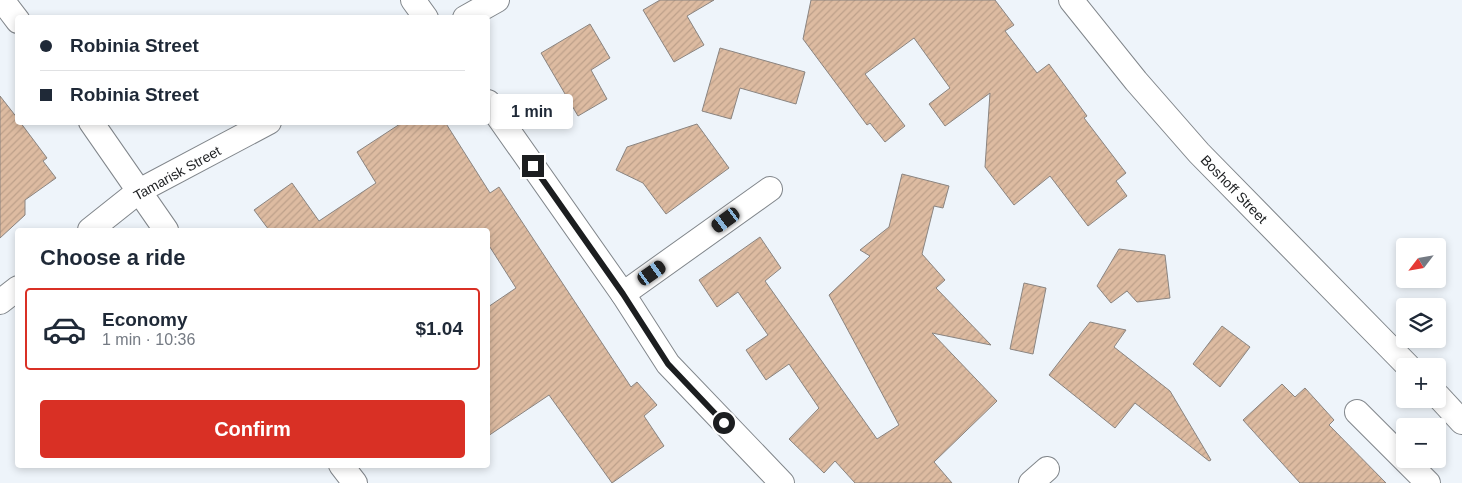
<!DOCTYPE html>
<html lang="en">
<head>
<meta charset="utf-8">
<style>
	body { margin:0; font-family:Helvetica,sans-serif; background:#f6f6f7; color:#1f2937; height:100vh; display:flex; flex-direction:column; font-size:19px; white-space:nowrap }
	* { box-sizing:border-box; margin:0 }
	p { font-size:16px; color:#747a83 }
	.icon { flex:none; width:28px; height:28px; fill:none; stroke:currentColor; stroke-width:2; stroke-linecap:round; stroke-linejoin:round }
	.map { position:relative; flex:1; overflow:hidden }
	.drawer { position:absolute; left:15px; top:228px; width:475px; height:240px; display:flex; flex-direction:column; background:#fff; border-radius:5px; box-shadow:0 2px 8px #0003 }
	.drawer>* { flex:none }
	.top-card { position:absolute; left:15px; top:15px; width:475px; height:110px; border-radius:5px; box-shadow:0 2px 8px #0003; display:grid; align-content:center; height:110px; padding:0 25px; background:#fff }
	.needle { width:32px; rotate:239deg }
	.controls { position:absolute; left:1396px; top:238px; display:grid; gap:10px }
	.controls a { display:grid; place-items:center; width:50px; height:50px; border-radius:5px; background:#fff; box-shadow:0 2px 8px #0003; font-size:25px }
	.end { position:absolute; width:22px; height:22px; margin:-11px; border:6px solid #1c1e20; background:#fff; box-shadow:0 0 0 2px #fff }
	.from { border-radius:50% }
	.bubble { position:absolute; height:35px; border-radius:5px; background:#fff; box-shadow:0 2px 8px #0003; font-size:16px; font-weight:600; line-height:35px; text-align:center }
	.car { position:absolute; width:15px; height:30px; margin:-15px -8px; border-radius:6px; box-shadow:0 0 4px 1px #0007; background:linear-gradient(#222 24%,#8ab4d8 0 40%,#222 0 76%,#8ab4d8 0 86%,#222 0) }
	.top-card b { display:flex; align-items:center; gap:18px; height:48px; font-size:19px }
	.top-card b+b { border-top:1px solid #e0e1e3 }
	.top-card i { width:12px; height:12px; background:#1f2937 }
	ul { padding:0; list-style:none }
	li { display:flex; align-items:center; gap:15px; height:82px; margin:0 10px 8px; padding:0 15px; border:2px solid #e0e1e3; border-radius:5px }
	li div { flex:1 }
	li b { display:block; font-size:19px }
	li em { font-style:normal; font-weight:600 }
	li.on { border-color:#d93025 }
	li>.icon { width:45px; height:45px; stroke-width:1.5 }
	h2 { padding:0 25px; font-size:22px; line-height:60px }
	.cta { display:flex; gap:10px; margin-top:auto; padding:10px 25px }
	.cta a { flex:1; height:58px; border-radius:5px; background:#d93025; color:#fff; font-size:20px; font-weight:600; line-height:58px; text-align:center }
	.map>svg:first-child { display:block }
	.building { fill:url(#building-hatch); stroke:#8a8480 }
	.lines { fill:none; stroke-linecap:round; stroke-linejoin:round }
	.street-casing { stroke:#81868b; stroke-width:26 }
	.street { stroke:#fff; stroke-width:24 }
	.route { stroke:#1c1e20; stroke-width:6 }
	.labels { text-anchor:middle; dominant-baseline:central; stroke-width:4.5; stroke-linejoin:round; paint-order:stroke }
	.street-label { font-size:14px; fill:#1c1e20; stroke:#fff }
</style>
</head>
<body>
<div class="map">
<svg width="1462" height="483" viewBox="0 0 1462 483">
	<defs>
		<pattern id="building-hatch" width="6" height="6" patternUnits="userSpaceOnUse" patternTransform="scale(1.25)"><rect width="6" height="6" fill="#ddbba1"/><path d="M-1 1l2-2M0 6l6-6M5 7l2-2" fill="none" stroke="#bda08a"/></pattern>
	</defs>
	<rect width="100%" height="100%" fill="#eef4fa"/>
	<g class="building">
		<polygon points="660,0 714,0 687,16 704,45 674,62 643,10"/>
		<polygon points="811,0 995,0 1014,25 1005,31 1037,73 1049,64 1087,116 1084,118 1126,173 1116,181 1127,196 1088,226 1050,176 1014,205 985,167 990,93 945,126 929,104 950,88 914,38 865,74 905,126 885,142 870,123 867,125 803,39"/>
		<polygon points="590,24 610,58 591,70 607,99 578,116 541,53"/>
		<polygon points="720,48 805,72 796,104 740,88 731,119 702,111"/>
		<polygon points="0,96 18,119 18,122 20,122 47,158 43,161 56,178 25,200 25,215 0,238"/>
		<polygon points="403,122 445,122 490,193 499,187 631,387 637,382 657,405 644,416 664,446 612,483 549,395 488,436 488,307 516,288 488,244 488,230 269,230 254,210 292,183 319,221 376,183 357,152"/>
		<polygon points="697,124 729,168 666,214 643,183 616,170 627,147"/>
		<polygon points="902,174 949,186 943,208 934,206 922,254 945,280 936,288 991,345 932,333 997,401 934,462 952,483 855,483 835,461 824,473 789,439 819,408 789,364 766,380 746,350 768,335 738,292 717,307 699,280 760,237 781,268 765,281 877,439 899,425 829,295 870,256 860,250 889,227"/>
		<polygon points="1119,249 1165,255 1170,298 1137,302 1127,291 1111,303 1097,286"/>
		<polygon points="1024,283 1046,288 1033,354 1010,349"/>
		<polygon points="1090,322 1126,330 1114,347 1170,391 1211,460 1209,461 1135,403 1115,428 1049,375"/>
		<polygon points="1222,326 1250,347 1220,387 1193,364"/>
		<polygon points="1282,384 1295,397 1305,388 1334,420 1329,425 1386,483 1300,483 1243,420"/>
	</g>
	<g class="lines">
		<defs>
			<g id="street">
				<polyline points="2,0 18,21"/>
				<polyline points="413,0 426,18"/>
				<polyline points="1071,0 1136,81 1199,153 1408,366"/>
				<polyline points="465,18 497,0"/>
				<polyline points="488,102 623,294 668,364 782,483"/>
				<polyline points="91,122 166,230"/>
				<polyline points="90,230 139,191 269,122"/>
				<polyline points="623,294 770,189"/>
				<polyline points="0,302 18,288"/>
				<polyline points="1438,396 1462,422"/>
				<polyline points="1357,412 1428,483"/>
				<polyline points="341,465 355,483"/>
				<polyline points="1031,483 1047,469"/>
			</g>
		</defs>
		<use href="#street" class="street-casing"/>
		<use href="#street" class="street"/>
	</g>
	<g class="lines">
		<polyline class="route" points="533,166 623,294 668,364 724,423"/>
	</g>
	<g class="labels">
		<g class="street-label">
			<text transform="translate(177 173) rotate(-29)">Tamarisk Street</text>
			<text transform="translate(1234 189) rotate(46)">Boshoff Street</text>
		</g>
	</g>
</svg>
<div class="controls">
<a><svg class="needle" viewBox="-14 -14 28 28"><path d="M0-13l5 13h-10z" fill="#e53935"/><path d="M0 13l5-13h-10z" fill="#747a83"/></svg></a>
<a><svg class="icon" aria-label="layers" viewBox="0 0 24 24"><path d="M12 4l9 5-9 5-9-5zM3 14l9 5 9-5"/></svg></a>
<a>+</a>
<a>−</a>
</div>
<i class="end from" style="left:724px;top:423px"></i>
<i class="end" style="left:533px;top:166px"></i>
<div class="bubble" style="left:491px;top:94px;width:82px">1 min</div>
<i class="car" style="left:726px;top:220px;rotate:234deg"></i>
<i class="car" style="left:652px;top:273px;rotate:55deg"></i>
<div class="top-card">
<b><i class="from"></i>Robinia Street</b>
<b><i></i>Robinia Street</b>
</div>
<section class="drawer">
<h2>Choose a ride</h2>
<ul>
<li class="on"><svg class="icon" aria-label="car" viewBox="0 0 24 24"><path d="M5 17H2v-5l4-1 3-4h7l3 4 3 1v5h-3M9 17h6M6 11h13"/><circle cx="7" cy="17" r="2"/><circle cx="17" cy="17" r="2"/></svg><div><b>Economy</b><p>1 min · 10:36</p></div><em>$1.04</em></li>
</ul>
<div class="cta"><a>Confirm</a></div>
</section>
</div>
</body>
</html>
